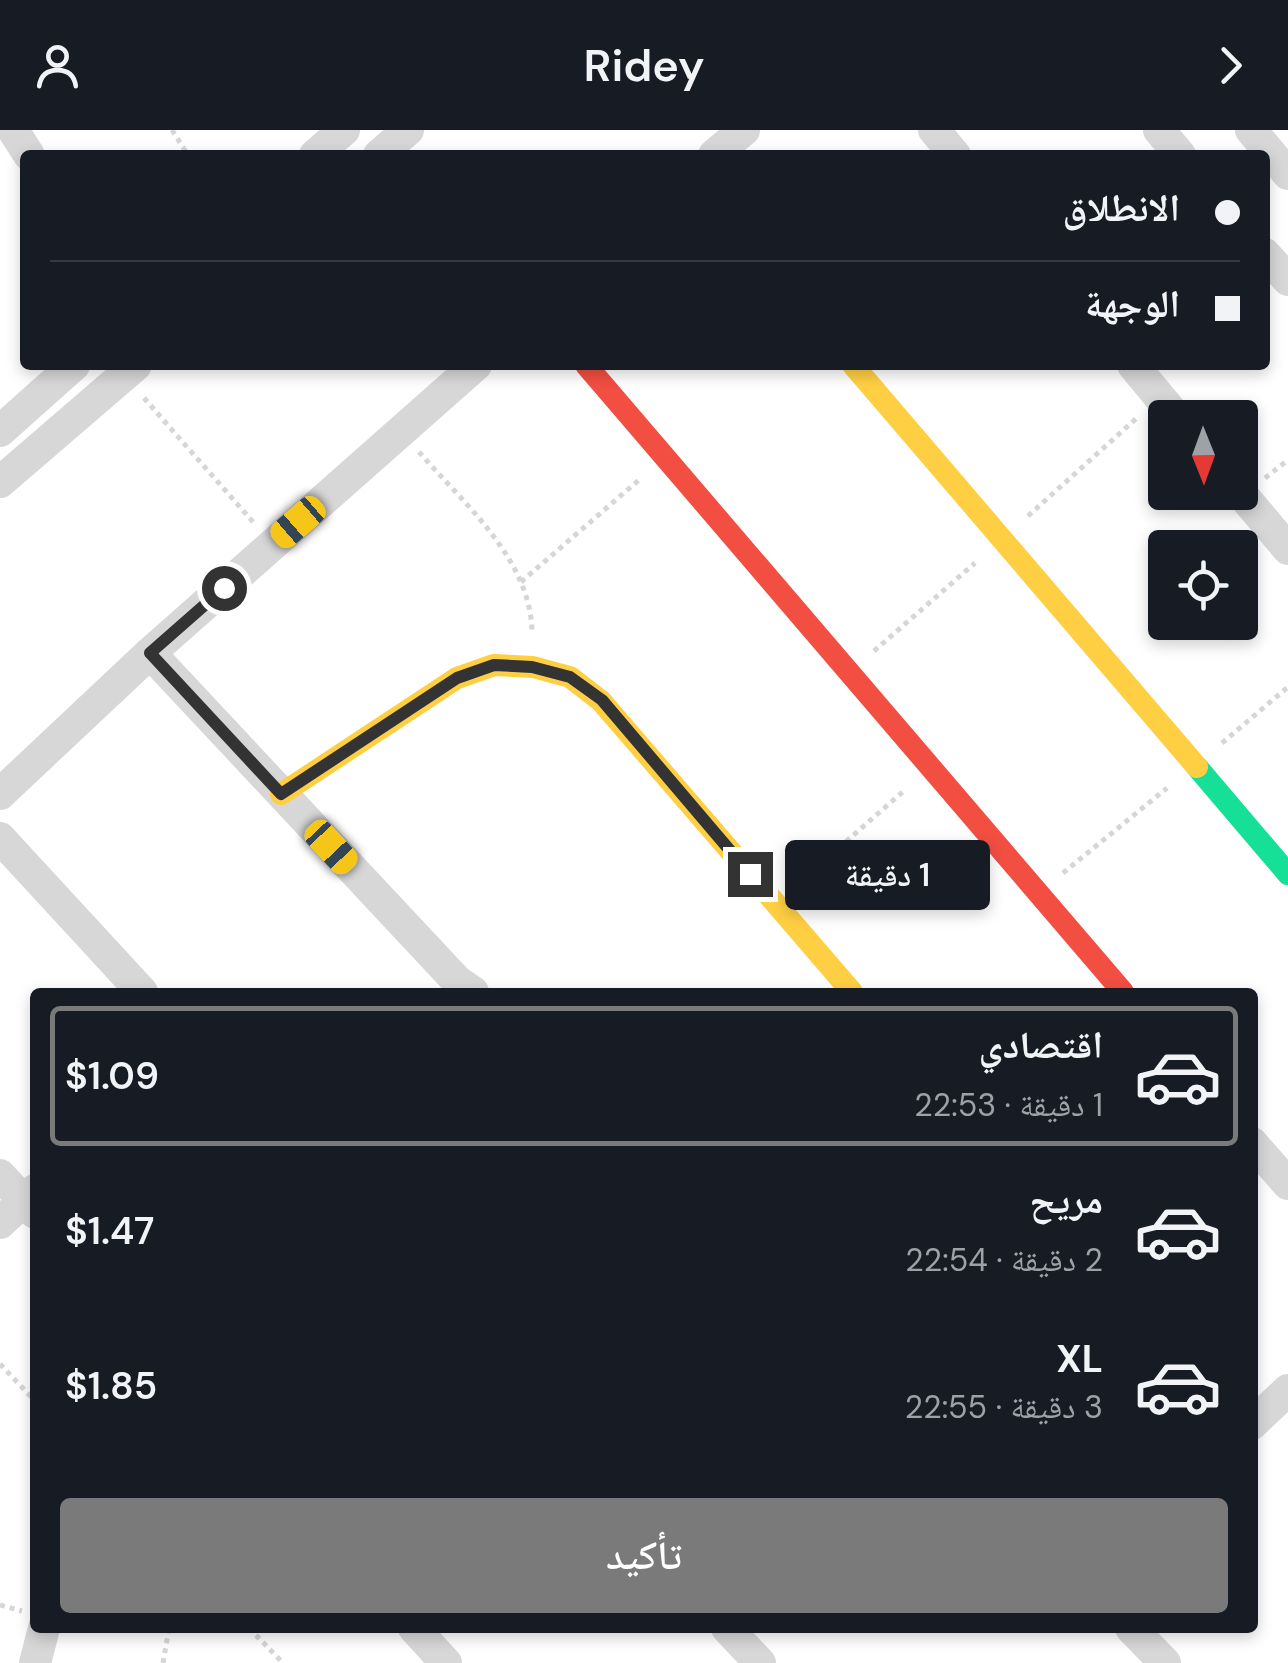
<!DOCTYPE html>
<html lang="ar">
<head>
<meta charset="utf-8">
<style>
	body { margin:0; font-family:"DM Sans","Noto Naskh Arabic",sans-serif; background:#242831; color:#f1f3f6; direction:rtl; height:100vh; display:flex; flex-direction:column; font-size:38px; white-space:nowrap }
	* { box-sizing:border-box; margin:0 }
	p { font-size:32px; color:#9ea1a6 }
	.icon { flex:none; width:55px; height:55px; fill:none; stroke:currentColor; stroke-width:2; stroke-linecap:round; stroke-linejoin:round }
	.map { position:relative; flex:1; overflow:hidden; direction:ltr }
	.sheet { position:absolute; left:30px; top:858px; width:1228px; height:645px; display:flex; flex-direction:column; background:#171b24; border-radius:10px; box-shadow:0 5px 15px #0003; direction:rtl }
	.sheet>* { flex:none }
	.hud { position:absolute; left:20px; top:20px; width:1250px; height:220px; border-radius:10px; box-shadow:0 5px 15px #0003; direction:rtl; display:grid; align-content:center; height:220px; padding:0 30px; background:#171b24 }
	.needle { width:65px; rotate:179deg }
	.fabs { position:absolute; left:1148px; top:270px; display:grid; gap:20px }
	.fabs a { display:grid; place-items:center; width:110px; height:110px; border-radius:10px; background:#171b24; box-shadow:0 5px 15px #0003; font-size:50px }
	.end { position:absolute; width:45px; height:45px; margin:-22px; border:12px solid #333; background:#fff; box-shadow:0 0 0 5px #fff }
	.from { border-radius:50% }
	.bubble { position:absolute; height:70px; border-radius:10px; background:#171b24; box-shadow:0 5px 15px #0003; font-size:32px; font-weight:600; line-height:70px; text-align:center; direction:rtl }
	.car { position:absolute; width:30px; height:60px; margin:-30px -15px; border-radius:12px; box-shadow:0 0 8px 2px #0007; background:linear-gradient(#f5c518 24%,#345 0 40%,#f5c518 0 76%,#345 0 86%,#f5c518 0) }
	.hud b { display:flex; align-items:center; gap:35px; height:95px; font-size:38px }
	.hud b+b { border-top:2px solid #363941 }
	.hud i { width:25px; height:25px; background:#f1f3f6 }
	ul { padding:18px 0 0; list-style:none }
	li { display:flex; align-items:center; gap:30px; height:140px; margin:0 20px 15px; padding:0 10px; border:5px solid transparent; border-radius:10px }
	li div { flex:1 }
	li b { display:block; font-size:38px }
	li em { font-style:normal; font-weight:600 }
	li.active { border-color:#7a7a7a }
	li>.icon { width:90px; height:90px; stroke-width:1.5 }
	.button { display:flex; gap:20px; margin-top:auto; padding:20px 30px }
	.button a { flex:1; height:115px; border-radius:10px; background:#7a7a7a; color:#fff; font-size:40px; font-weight:600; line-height:115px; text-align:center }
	header { display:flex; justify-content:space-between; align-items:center; height:130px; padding:0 30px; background:#171b24; font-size:45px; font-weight:600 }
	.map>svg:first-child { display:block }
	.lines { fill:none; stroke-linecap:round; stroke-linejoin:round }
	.path { stroke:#d6d6d6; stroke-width:5; stroke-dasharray:5 5; stroke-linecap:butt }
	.street { stroke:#d7d7d7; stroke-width:32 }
	.fast { stroke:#16e098; stroke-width:22 }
	.slow { stroke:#ffcf43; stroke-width:22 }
	.jam { stroke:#f24e42; stroke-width:22 }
	.route { stroke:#333; stroke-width:12 }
</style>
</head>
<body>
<header><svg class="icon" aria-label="forward" viewBox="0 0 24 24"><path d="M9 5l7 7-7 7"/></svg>Ridey<svg class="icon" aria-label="person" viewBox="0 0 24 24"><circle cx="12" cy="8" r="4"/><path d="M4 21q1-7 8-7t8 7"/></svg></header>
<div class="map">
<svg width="1288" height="1533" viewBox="0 0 1288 1533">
	<rect width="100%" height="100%" fill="#fff"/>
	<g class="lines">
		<g class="path">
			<polyline points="172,0 188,25"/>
			<polyline points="144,268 254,393"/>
			<path d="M419,322C464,374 532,430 532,504"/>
			<polyline points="1265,348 1288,330"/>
			<polyline points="1028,386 1139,286"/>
			<polyline points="521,452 640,349"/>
			<polyline points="874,521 975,433"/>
			<polyline points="1222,613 1288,557"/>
			<polyline points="1063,743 1167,658"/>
			<polyline points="801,751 906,659"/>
			<polyline points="0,1234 35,1271"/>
			<polyline points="0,1475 22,1481"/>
			<polyline points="249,1498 283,1533"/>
			<polyline points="163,1533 169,1498"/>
		</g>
		<g class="street">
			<polyline points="13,0 29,25"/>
			<polyline points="934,0 955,25"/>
			<polyline points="1159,0 1180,25"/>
			<polyline points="1251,0 1288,44"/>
			<polyline points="315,25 344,0"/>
			<polyline points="379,25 408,0"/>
			<polyline points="714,25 744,0"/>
			<polyline points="1265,124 1288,150"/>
			<polyline points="1133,235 1177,288"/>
			<polyline points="0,301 74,235"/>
			<polyline points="0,352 136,235"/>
			<polyline points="1240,362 1288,419"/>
			<polyline points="150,523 457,851 473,862"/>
			<polyline points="0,664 150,523 476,235"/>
			<polyline points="0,708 142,862"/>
			<polyline points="1252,1013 1288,1054"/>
			<polyline points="0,1045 35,1083"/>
			<polyline points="0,1093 35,1060"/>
			<polyline points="1252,1294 1288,1260"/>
			<polyline points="414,1498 446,1533"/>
			<polyline points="727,1498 760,1533"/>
			<polyline points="1131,1498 1165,1533"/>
			<polyline points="35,1533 44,1498"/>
		</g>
		<polyline class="fast" points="1197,637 1288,744"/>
		<g class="slow">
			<polyline points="853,235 1197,637"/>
			<polyline points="281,664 457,548 494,535 533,537 570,547 601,571 852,862"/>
		</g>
		<polyline class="jam" points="586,235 1123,862"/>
	</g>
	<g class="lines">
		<polyline class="route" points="224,458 150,523 281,664 457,548 494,535 532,537 570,547 602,570 750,744"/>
	</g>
</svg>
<div class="fabs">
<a><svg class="needle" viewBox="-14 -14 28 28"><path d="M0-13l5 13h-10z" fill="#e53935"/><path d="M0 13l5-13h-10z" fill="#9ea1a6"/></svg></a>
<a><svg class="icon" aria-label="locate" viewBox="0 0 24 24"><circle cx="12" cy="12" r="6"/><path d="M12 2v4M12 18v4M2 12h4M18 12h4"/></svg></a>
</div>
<i class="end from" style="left:224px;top:458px"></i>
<i class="end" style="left:750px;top:744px"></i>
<div class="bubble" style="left:785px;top:710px;width:205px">1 دقيقة</div>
<i class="car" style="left:298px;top:392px;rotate:229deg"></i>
<i class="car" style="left:331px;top:717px;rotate:137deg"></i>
<div class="hud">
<b><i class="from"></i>الانطلاق</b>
<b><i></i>الوجهة</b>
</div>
<section class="sheet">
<ul>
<li class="active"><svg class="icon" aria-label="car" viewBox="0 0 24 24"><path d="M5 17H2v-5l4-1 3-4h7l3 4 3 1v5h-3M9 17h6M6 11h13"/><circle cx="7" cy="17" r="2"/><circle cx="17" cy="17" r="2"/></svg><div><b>اقتصادي</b><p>1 دقيقة · 22:53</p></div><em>$1.09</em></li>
<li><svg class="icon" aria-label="car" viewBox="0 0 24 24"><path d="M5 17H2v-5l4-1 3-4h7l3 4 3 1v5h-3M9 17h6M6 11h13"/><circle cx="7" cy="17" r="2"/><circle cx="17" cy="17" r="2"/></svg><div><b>مريح</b><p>2 دقيقة · 22:54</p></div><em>$1.47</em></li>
<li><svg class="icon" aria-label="car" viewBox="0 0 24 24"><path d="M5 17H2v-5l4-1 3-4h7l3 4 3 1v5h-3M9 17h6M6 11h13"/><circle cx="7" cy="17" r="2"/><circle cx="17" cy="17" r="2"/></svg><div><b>XL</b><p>3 دقيقة · 22:55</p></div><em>$1.85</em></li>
</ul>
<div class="button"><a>تأكيد</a></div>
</section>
</div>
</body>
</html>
